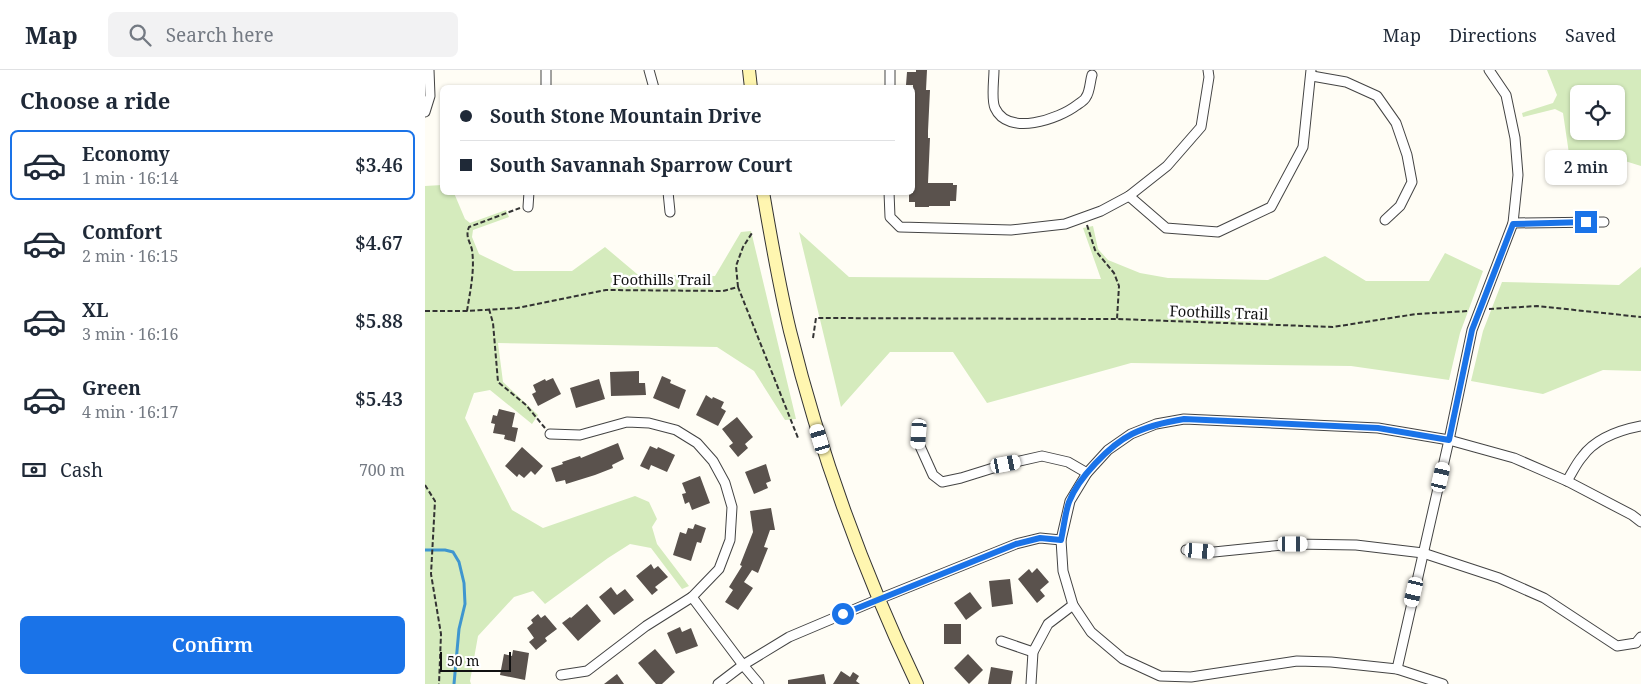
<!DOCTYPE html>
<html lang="en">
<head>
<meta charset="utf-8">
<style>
	body { margin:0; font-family:"Noto Serif",serif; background:#f2f2f3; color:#1f2937; height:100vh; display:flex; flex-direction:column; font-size:19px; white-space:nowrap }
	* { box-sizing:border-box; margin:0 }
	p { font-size:16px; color:#747a83 }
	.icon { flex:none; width:28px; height:28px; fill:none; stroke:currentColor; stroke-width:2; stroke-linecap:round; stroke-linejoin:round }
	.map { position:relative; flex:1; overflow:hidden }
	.sheet { display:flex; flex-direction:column; background:#fff; width:425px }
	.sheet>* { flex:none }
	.banner { position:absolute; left:15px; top:15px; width:475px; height:110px; border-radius:8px; box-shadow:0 1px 4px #0004; display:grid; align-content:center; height:110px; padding:0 20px; background:#fff }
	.fabs { position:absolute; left:1145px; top:15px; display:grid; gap:10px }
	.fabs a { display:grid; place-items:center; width:55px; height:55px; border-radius:8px; background:#fff; box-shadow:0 1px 4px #0004; font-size:25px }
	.scale { position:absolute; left:15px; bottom:12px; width:71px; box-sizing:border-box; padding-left:5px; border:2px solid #111; border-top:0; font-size:14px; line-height:18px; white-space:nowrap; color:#111; -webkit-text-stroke:4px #fff; paint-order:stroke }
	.end { position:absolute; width:22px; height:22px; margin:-11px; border:6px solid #1a73e8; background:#fff; box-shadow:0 0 0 2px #fff }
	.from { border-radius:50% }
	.bubble { position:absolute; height:35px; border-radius:8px; background:#fff; box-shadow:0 1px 4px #0004; font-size:16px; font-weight:600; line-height:35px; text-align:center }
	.car { position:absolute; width:15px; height:30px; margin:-15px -8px; border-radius:6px; box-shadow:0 0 4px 1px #0007; background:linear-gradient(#fff 24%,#345 0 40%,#fff 0 76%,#345 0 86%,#fff 0) }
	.banner b { display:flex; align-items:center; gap:18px; height:48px; font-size:19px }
	.banner b+b { border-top:1px solid #e0e1e3 }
	.banner i { width:12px; height:12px; background:#1f2937 }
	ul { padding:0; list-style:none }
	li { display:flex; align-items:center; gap:15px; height:70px; margin:0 10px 8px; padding:0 10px; border:2px solid transparent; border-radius:8px }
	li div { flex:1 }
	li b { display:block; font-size:19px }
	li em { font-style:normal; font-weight:600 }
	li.selected { border-color:#1a73e8 }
	li>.icon { width:45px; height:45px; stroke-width:1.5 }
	h2 { padding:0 20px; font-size:22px; line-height:60px }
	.pay { display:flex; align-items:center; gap:12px; height:55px; padding:0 20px; font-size:19px }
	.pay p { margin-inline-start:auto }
	.primary-button { display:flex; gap:10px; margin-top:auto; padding:10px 20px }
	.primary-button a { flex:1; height:58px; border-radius:8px; background:#1a73e8; color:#fff; font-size:20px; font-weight:600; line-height:58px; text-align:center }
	header { display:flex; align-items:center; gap:30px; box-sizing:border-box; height:70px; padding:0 25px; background:#fff; border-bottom:1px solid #e0e1e3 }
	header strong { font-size:24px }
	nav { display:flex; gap:28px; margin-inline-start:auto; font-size:18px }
	.search { width:350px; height:45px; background:#f2f2f3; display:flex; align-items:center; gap:12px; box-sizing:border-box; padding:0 18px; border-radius:8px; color:#747a83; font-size:19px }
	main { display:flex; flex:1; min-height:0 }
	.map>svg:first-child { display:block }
	.green { fill:#d5ebbd; fill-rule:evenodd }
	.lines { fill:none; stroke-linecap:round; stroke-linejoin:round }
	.stream { stroke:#3f96cf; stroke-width:3 }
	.building { fill:#5a524d }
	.street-casing { stroke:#444; stroke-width:11 }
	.secondary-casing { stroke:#333; stroke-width:14 }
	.path { stroke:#333; stroke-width:2; stroke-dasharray:5 2.5; stroke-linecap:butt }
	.street { stroke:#fff; stroke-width:9 }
	.secondary { stroke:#fff6b0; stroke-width:12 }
	.route { stroke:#1a73e8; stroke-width:6 }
	.labels { text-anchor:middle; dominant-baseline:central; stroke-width:5; stroke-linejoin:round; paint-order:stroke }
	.street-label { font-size:15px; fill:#111; stroke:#fff }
</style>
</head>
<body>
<header>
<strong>Map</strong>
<div class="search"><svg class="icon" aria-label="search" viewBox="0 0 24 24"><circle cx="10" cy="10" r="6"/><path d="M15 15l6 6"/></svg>Search here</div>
<nav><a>Map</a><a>Directions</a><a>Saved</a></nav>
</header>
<main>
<section class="sheet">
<h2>Choose a ride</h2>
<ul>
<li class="selected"><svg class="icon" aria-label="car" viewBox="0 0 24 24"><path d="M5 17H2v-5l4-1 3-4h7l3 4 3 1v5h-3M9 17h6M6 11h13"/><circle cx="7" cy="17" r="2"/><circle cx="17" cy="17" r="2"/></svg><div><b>Economy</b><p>1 min · 16:14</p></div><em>$3.46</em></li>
<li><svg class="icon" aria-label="car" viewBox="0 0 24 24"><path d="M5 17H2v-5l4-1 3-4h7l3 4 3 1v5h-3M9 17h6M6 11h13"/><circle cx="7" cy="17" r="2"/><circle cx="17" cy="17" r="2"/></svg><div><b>Comfort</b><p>2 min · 16:15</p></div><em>$4.67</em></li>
<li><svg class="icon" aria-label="car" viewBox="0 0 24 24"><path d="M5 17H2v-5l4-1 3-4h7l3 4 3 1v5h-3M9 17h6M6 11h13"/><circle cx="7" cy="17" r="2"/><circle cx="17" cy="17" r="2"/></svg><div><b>XL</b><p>3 min · 16:16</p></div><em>$5.88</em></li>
<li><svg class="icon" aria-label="car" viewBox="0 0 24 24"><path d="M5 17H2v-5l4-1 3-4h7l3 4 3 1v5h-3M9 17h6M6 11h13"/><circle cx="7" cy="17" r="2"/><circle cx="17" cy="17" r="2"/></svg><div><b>Green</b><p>4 min · 16:17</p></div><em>$5.43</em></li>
</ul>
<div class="pay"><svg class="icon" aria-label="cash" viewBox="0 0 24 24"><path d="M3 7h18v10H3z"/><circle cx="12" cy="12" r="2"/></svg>Cash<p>700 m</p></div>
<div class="primary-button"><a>Confirm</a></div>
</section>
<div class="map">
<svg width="1216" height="614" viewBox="0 0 1216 614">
	<rect width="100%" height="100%" fill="#fffdf5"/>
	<g class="green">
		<path d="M1122,0H1216V96L1174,83L1147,104L1138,43L1130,39L1098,47L1097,43L1128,33L1132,25ZM1154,24H1191V61H1154Z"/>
		<polygon points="17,115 18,122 29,123 40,149 45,153 81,140 84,147 48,160 47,167 54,184 89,201 147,201 180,177 212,204 290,206 316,162 326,161 371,349 360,350 329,301 292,277 73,273 78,312 113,345 107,354 65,320 49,323 40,348 87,440 118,458 210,426 224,432 232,449 227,457 232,474 264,516 257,519 226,478 205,474 183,488 120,534 108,521 89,527 53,566 45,611 46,614 0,614 0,116"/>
		<polygon points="668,156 673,179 683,190 715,203 743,208 843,210 900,186 941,211 1004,211 1020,183 1058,201 1035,263 1024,310 926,296 706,293 562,333 528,282 465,282 416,337 374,162 424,207 676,209 658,158"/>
		<polygon points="1216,197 1216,301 1178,300 1118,324 1046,311 1058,261 1077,212 1194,215"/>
	</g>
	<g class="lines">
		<polyline class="stream" points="0,480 20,480 28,482 34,492 39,513 40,534 34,559 29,614"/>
	</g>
	<g class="building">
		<polygon points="491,0 502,0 501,20 505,20 503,61 503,68 505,68 503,113 528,113 528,115 532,115 531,131 525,131 525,136 504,136 504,137 490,137 490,132 484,132 484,123 488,123 488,15 481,15 482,2 491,2"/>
		<polygon points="214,301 214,313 220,313 221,325 186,326 185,302"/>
		<polygon points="237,306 246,310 245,313 261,320 254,339 228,328"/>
		<polygon points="128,308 136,324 113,336 107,324 111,322 108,315 120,309 121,311"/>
		<polygon points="174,309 180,329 151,338 145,318"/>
		<polygon points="281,325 287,329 288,327 299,332 296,338 301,341 293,356 271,345"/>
		<polygon points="74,339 90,343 87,357 93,358 90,372 79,369 80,365 68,363 70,354 66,353 68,345 72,346"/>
		<polygon points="312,347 328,367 320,374 323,378 313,387 304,376 308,373 297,359"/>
		<polygon points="193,373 199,389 187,395 188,398 170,405 141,414 140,410 131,412 126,398 138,394 137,392 155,386 156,388"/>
		<polygon points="225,376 232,379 233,377 250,385 242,402 226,395 224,400 215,396"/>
		<polygon points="97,377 118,396 110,405 106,401 99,408 94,404 92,407 80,396"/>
		<polygon points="341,394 346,411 341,413 343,418 329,424 320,402"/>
		<polygon points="275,406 285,433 267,440 264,432 260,434 257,424 261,423 257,413"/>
		<polygon points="346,438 350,460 345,460 339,477 343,478 333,503 327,500 319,512 328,518 313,540 300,532 308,520 304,517 317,496 315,495 328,462 325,441"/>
		<polygon points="270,454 281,458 276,473 272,472 266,491 248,485 255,462 261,464 263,458 268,459"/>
		<polygon points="226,494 229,499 233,496 243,507 230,517 233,520 227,525 211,506"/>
		<polygon points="612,498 624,512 615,520 620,526 612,533 593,509 604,499 607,503"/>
		<polygon points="585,509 588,534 567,537 564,511"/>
		<polygon points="186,517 192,525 200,519 209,530 189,545 174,527"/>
		<polygon points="545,522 557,538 541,550 529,533"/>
		<polygon points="162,534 176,551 153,571 137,553 145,547 146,548"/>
		<polygon points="113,544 116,548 120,545 132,559 120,568 122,571 111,580 104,572 109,568 102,558 108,553 106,550"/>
		<rect x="519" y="554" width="17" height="20"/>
		<polygon points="255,557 257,562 266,558 273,576 251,584 242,563"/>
		<polygon points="230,579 250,602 237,614 231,614 213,593"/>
		<polygon points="88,580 104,583 100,610 75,605 79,584 87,586"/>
		<polygon points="543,584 558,600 544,614 529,598"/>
		<polygon points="566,597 588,601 586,614 563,614"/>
		<polygon points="416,601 425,607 428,602 434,606 431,611 435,614 408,614"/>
		<polygon points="192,604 199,614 179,614"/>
		<polygon points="399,604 401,614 363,614 363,610"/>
	</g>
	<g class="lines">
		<defs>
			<g id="street">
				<polyline points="224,0 229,18"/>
				<path d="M569,0C569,10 566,30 570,38C583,67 634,49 652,35C655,33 660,30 661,27C665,22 665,11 667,5"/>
				<polyline points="887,6 921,12 952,26 971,53 982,85 987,112 975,136 960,150"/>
				<polyline points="121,18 121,0"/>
				<polyline points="465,18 465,0"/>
				<polyline points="0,42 5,26 4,0"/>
				<polyline points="243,122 245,142"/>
				<polyline points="464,122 465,147 475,157 586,160 640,154 676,141 704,126 742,96 776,57 784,7 783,0"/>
				<polyline points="704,126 741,158 793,162 846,137 878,77 886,0"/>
				<polyline points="103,137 104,122"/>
				<polyline points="1088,153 1179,152"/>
				<polyline points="495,354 494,374 508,405 517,412 536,408 581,394 617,386 643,392 662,403"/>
				<polyline points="125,364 155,365 202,352 224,353 251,360 272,373 288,391 300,413 307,437 305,470 294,499 267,527 221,556 162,601 136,605"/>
				<path d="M1142,411C1147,403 1151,394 1157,387C1170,369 1195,360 1216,356"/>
				<polyline points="761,480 789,482 868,474 931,475 998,483 1074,508 1119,528 1192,576 1211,573 1216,567"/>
				<polyline points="267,527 318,595 334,614"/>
				<polyline points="576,571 608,582"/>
				<polyline points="972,599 1024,370 1047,260 1088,153 1093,105 1090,68 1081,25 1064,0"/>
				<polyline points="293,614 318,595 364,567 454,529 591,474 615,468 636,470"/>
				<polyline points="606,614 608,582 623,554 648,535"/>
				<polyline points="1018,614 972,599 906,592 872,591 766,607 735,606 698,589 666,562 648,535 638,501 636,470 645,431 662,403 683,380 706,364 731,354 759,349 953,358 1024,370 1089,388 1142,411 1207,445 1216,452"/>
			</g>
			<g id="secondary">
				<polyline points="324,0 326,18"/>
				<path d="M338,122C346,169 354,215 365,261C395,383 438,501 492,614"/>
			</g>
		</defs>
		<use href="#street" class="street-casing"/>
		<use href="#secondary" class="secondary-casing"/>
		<g class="path">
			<polyline points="662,155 670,180 689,203 694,216 692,249"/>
			<polyline points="313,217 311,196 318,177 327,163"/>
			<polyline points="64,239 68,253 73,312 101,335 120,358"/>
			<polyline points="1064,239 1112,236 1216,247"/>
			<polyline points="0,241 42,241 92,238 181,220 298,221 313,217 373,368"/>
			<path d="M42,241C45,222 50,200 47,180C45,171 40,167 44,157L95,138"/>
			<polyline points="388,268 391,248 692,249 908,257 991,244 1044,241"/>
			<polyline points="0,415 10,431 6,504 16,564 14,614"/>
		</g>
		<use href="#street" class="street"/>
		<use href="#secondary" class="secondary"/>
	</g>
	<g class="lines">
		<path class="route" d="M418,544L591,474L615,468L636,470C639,457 640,443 644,432C653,408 685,375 707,364C723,356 741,352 759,349L953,358L1024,370L1047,260L1088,154L1161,152"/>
	</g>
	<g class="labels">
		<g class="street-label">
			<text x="237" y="209">Foothills Trail</text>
			<text transform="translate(794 242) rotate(2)">Foothills Trail</text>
		</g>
	</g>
</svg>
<div class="fabs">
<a><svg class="icon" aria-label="locate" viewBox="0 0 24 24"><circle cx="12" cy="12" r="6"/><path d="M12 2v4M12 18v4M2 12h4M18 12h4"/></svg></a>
</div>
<div class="scale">50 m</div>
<i class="end from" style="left:418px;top:544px"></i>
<i class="end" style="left:1161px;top:152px"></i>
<div class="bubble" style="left:1120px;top:80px;width:82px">2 min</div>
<i class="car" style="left:494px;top:364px;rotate:184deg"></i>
<i class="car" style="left:395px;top:369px;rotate:343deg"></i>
<i class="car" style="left:581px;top:394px;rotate:79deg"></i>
<i class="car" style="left:1016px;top:407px;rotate:13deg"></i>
<i class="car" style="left:868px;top:474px;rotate:90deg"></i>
<i class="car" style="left:775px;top:481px;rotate:94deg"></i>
<i class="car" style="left:989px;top:522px;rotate:193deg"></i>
<div class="banner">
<b><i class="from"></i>South Stone Mountain Drive</b>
<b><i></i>South Savannah Sparrow Court</b>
</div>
</div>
</main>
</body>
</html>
